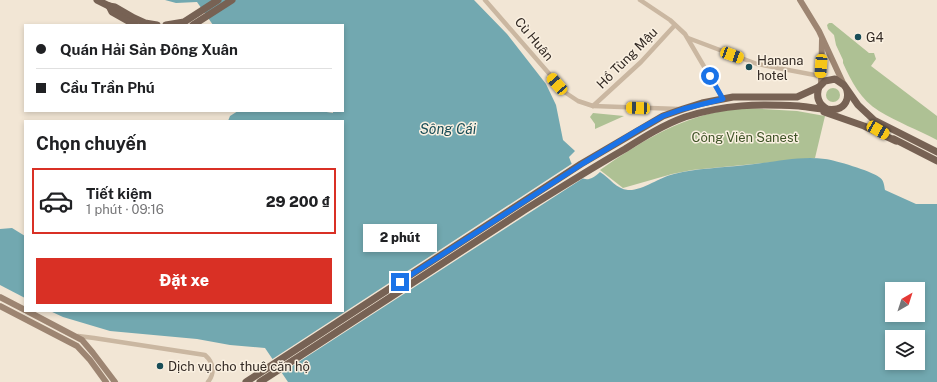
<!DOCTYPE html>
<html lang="vi">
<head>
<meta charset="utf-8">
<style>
	body { margin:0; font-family:"Public Sans",sans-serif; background:#f2f2f2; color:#202124; height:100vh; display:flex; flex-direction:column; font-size:15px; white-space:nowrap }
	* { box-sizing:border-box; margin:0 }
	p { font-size:13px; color:#757577 }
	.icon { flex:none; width:22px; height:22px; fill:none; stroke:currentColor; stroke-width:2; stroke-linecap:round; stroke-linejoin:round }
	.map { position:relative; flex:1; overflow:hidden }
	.drawer { position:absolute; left:24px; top:120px; width:320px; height:192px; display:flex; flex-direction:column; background:#fff; border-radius:0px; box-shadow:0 2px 6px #0003 }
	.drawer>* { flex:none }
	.guide { position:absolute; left:24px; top:24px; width:320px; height:88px; border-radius:0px; box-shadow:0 2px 6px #0003; display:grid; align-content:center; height:88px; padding:0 12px; background:#fff }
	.needle { width:26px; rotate:39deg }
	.buttons { position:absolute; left:885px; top:282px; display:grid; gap:8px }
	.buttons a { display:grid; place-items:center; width:40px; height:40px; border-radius:0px; background:#fff; box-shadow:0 2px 6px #0003; font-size:20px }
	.end { position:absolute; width:18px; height:18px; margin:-9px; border:5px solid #1a73e8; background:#fff; box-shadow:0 0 0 2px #fff }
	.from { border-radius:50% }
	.bubble { position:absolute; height:28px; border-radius:0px; background:#fff; box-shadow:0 2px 6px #0003; font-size:13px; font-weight:800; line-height:28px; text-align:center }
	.car { position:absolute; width:12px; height:24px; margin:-12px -6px; border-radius:5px; box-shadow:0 0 3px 1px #0007; background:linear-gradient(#f5c518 24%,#345 0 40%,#f5c518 0 76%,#345 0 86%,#f5c518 0) }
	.guide b { display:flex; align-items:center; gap:14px; height:38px; font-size:15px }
	.guide b+b { border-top:1px solid #e0e0e0 }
	.guide i { width:10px; height:10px; background:#202124 }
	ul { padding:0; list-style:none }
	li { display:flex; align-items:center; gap:12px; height:66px; margin:0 8px 6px; padding:0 4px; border:2px solid transparent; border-radius:0px }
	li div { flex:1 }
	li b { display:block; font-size:15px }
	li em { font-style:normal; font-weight:800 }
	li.active { border-color:#d93025 }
	li>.icon { width:36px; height:36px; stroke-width:1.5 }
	h2 { padding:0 12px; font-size:18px; line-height:48px }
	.primary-button { display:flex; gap:8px; margin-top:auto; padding:8px 12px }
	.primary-button a { flex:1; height:46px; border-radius:0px; background:#d93025; color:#fff; font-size:16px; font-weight:800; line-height:46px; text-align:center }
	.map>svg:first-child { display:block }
	.green { fill:#aec194 }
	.water { fill:#72a8b0; fill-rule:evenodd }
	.pier { fill:#f2e6d5 }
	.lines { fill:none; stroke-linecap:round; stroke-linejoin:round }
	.street { stroke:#cab7a1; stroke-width:4.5 }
	.secondary { stroke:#9d8572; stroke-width:6 }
	.primary { stroke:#776254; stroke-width:7 }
	.route { stroke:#1a73e8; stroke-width:5 }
	.poi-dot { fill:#184d57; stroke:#faf0e1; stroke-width:1.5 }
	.labels { text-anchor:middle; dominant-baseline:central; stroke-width:3; stroke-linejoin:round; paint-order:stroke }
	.poi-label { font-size:13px; fill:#332a24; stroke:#faf0e1; text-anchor:start }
	.street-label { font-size:13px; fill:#332a24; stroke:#faf0e1 }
	.park-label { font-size:13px; fill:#3f5327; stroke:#faf0e1 }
	.water-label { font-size:14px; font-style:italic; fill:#184d57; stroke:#faf0e1 }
</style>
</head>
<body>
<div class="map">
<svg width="937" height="382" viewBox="0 0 937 382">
	<rect width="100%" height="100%" fill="#f2e6d5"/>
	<g class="green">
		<path d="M829,23H832L869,53H874L876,59L871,66L937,116V140C918,130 897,122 879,111C861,100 851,81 843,63V60L836,45L834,35L828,29L827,25Z"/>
		<circle cx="833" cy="95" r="7"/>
		<path d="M747,108L797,111L825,116L815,158L692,170L672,174L623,188L600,170C639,143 675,120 722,111C730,109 739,109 747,108Z"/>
		<polygon points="593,113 624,116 595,129 595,124 590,117"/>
	</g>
	<g class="water">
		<path d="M165,0H474L507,34L546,84L556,105L563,140L575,151L569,157C575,173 583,189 600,172C610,178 616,189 628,190C642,191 660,177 674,174C697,168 722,168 746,165C770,163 800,155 825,159C835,160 871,171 879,177C884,180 884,185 885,190L916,204H937V382H288L265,348L230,345L197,339L110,331L63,317L50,311H343V121H228L230,116L238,111H320L333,113V111H343L344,30L343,25H337L334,24L332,25H213L197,2L176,3ZM892,289H918V315H892ZM892,337H918V363H892Z"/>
		<polygon points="12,228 25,236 25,298 0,285 0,229"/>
	</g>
	<polygon class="pier" points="573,163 576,171 585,177 280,374 271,360"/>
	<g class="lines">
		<g class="street">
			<polyline points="485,0 566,93 578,101 593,106 679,109"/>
			<polyline points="640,0 670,20 685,34 723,99"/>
			<polyline points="688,38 757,64 820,76"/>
			<polyline points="593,106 641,62 675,25"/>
			<path d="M78,336L94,338L205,355C214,363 215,373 208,382"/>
		</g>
		<g class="secondary">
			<polyline points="800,0 819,31 844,85"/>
			<polyline points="821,85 822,40"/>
			<polyline points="0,297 25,310"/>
			<polyline points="0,306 77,346 90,360 106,382"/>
			<polyline points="27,311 82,340 93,353 115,382"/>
		</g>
		<g class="primary">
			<polyline points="97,0 109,6 115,7 134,18 145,23 157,25"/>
			<polyline points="109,6 112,12 135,25"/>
			<polyline points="166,25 184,22 218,0"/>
			<polyline points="193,25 232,0"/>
			<path d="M819,87C816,96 818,104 827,109"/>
			<polyline points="824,112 864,126 896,141"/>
			<polyline points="894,139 937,161"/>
			<polyline points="246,382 581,164 663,116 683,109 702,103 733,97 797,97 819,87 825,81 835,79 844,85 858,105 874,120 937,152"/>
			<path d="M260,382C348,325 435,268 523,211C557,190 590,169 625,149C644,137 663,125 685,117C726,104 757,104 799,106C809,107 829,111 837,109C845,107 849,99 847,91"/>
		</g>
	</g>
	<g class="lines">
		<polyline class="route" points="400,282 582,164 638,130 663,116 683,109 723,99 710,76"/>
	</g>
	<g class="poi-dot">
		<circle cx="858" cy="37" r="4"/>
		<circle cx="749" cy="67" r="4"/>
		<circle cx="160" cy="366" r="4"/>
	</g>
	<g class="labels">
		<g class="poi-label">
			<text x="866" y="37">G4</text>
			<text x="757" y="60">Hanana<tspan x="757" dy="15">hotel</tspan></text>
			<text x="168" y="366">Dịch vụ cho thuê căn hộ</text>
		</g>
		<g class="street-label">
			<text transform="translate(534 39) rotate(50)">Cù Huân</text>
			<text transform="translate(627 58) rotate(-45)">Hồ Tùng Mậu</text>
		</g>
		<g class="park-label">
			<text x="745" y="137">Công Viên Sanest</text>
		</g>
		<g class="water-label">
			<text x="448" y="129">Sông Cái</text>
		</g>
	</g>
</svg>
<div class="buttons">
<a><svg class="needle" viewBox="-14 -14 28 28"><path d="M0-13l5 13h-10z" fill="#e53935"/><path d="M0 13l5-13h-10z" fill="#757577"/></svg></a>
<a><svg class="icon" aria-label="layers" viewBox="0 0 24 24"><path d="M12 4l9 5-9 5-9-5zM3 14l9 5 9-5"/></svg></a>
</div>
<i class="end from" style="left:710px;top:76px"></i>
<i class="end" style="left:400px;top:282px"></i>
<div class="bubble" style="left:363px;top:224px;width:74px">2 phút</div>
<i class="car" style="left:732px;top:55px;rotate:110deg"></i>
<i class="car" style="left:821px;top:66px;rotate:184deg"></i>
<i class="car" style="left:557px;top:84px;rotate:319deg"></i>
<i class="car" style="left:638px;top:108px;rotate:272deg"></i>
<i class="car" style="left:878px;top:130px;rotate:120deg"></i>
<div class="guide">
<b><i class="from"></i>Quán Hải Sản Đông Xuân</b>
<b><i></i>Cầu Trần Phú</b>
</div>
<section class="drawer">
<h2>Chọn chuyến</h2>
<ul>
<li class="active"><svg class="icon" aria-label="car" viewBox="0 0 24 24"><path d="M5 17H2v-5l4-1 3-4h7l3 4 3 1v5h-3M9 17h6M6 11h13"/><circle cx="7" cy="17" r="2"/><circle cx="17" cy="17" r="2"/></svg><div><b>Tiết kiệm</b><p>1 phút · 09:16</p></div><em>29 200 ₫</em></li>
</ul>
<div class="primary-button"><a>Đặt xe</a></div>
</section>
</div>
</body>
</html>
